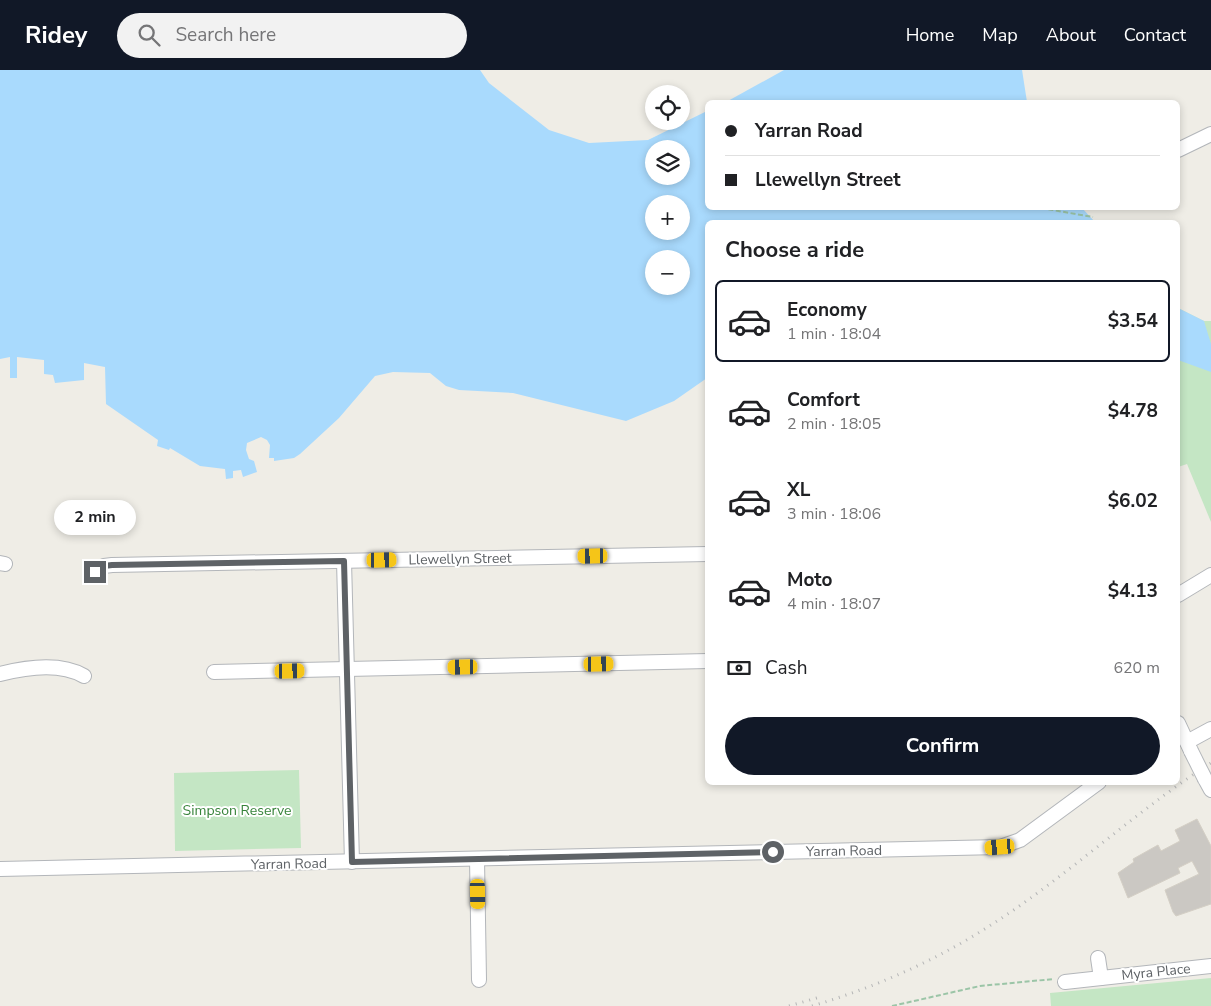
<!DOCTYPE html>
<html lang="en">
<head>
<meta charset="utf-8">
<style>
	body { margin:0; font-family:"Nunito Sans",sans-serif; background:#f2f2f2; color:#202124; height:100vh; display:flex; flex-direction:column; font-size:19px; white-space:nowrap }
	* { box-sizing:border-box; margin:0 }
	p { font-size:16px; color:#757577 }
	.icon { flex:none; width:28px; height:28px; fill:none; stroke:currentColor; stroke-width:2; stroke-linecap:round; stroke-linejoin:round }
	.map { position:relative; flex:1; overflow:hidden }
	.side { position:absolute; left:705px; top:150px; width:475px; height:565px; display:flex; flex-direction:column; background:#fff; border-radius:8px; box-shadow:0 2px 8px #0003 }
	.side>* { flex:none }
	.top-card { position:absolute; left:705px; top:30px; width:475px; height:110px; border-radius:8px; box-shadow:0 2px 8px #0003; display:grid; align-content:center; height:110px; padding:0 20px; background:#fff }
	.tools { position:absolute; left:645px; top:15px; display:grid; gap:10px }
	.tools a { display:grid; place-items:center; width:45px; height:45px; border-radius:50%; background:#fff; box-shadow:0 2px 8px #0003; font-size:25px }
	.end { position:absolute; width:22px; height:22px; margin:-11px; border:6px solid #5e6266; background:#fff; box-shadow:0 0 0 2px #fff }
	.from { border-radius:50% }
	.bubble { position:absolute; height:35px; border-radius:18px; background:#fff; box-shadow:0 2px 8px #0003; font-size:16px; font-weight:700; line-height:35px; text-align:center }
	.car { position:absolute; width:15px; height:30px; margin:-15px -8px; border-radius:6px; box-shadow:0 0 4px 1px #0007; background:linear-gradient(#f5c518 24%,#345 0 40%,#f5c518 0 76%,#345 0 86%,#f5c518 0) }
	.top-card b { display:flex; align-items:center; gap:18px; height:48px; font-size:19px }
	.top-card b+b { border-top:1px solid #e0e0e0 }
	.top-card i { width:12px; height:12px; background:#202124 }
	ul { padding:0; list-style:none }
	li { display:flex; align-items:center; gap:15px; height:82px; margin:0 10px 8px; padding:0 10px; border:2px solid transparent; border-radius:8px }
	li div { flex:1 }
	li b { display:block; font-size:19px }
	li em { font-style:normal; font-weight:700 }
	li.on { border-color:#111827 }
	li>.icon { width:45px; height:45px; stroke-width:1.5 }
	h2 { padding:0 20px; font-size:22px; line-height:60px }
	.pay { display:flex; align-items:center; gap:12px; height:55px; padding:0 20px; font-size:19px }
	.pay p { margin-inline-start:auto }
	.primary-button { display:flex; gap:10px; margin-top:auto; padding:10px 20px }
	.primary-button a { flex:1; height:58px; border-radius:30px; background:#111827; color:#fff; font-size:20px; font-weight:700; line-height:58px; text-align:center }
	header { display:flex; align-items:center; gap:30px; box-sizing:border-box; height:70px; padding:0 25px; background:#111827; color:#fff }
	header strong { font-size:24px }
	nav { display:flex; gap:28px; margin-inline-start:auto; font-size:18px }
	.search { width:350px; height:45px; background:#f2f2f2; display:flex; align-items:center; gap:12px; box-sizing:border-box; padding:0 18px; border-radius:28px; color:#757577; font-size:19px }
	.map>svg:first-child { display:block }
	.green { fill:#c4e6c4 }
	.water { fill:#a9dafd; fill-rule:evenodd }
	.building { fill:#cbc8c3; stroke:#d4cfc5 }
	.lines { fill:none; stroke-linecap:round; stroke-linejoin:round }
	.minor-casing { stroke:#b3b6ba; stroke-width:16 }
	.path { stroke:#9bc5a7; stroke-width:2; stroke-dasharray:5 2.5; stroke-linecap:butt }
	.minor { stroke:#fff; stroke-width:14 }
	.rail { stroke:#b4b5b6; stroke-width:3; stroke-dasharray:1 6; stroke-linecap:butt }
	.minor-bridge-casing { stroke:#b3b6ba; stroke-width:16; stroke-linecap:butt }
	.minor-bridge { stroke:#fff; stroke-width:14 }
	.route { stroke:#5e6266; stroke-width:6 }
	.labels { text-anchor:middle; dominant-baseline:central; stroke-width:4; stroke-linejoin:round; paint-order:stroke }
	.street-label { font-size:14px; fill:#5e6266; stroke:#fff }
	.park-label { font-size:14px; fill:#37833a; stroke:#fff }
</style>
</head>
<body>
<header>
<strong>Ridey</strong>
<div class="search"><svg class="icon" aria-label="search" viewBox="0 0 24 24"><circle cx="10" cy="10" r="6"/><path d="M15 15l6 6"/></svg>Search here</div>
<nav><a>Home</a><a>Map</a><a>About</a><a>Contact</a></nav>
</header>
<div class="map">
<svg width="1211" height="936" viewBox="0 0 1211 936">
	<rect width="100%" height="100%" fill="#efede6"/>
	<g class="green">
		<polygon points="1178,238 1204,251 1211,251 1211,452 1187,394 1178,397"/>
		<polygon points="299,700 301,778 175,781 174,703"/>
		<polygon points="1211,908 1211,936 1051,936 1050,923"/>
	</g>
	<g class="water">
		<path d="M0,0H480L489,13L549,60L589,73L648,70L707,41L708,138H1082L1095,152H708L707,308L674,331L626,351L513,323L459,320L446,316L430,303L393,302L375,306L339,348L300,384L294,388L274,391V388H269L270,375L267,370L261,367L247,373L246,380L249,389L254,391L257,402L243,407L241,400L233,401V408L226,409L225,399L200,396L170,378L169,380L157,376L158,370L106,334L105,297L84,293V310L55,313L53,305L44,304V290L17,287V308H10V287L0,289ZM654,79H681V106H654ZM654,134H681V161H654ZM654,189H681V216H654Z"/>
		<polygon points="784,0 1022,0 1027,32 726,32"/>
		<polygon points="1178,238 1204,251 1211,274 1211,302 1178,290"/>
	</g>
	<polygon class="building" points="1197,749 1211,776 1211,834 1176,846 1173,842 1165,820 1199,804 1192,791 1178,798 1180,803 1128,828 1118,803 1134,792 1133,789 1158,775 1161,781 1180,771 1175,760"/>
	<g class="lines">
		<defs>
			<g id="minor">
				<polyline points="1178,80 1211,64"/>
				<polyline points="344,491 352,792"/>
				<polyline points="0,493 5,494"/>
				<polyline points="95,502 104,496 112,495 708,484"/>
				<polyline points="1178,525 1211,505"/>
				<polyline points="214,602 708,591"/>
				<path d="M0,604C27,597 60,592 84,606"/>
				<polyline points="1178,653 1191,681"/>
				<polyline points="1187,672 1211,659"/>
				<polyline points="1205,709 1211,720"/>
				<polyline points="477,789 479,910"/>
				<polyline points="0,799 1000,777 1020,770 1099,712"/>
				<polyline points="1098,888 1101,908"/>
				<polyline points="1065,912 1211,896"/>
			</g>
		</defs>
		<use href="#minor" class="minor-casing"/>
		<g class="path">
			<polyline points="1041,138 1093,147"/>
			<polyline points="892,936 980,916 1054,909"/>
		</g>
		<use href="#minor" class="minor"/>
		<g class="rail">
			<polyline points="789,936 820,927"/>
			<path d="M812,936C876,917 935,891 991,855C1068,806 1134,742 1211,693"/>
		</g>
		<defs>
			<polyline id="minor-bridge" points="1191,681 1205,709"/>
		</defs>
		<use href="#minor-bridge" class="minor-bridge-casing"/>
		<use href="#minor-bridge" class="minor-bridge"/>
	</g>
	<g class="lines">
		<polyline class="route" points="95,502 104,496 112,495 344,491 352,792 773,782"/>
	</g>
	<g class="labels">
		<g class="street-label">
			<text transform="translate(460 489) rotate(-1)">Llewellyn Street</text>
			<text transform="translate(844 781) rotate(-1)">Yarran Road</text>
			<text transform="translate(289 794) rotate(-1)">Yarran Road</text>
			<text transform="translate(1156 902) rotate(-6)">Myra Place</text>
		</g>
		<g class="park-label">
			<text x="237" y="740">Simpson Reserve</text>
		</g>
	</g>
</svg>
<div class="tools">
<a><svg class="icon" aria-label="locate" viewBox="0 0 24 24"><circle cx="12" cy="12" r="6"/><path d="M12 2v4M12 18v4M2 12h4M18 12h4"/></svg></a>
<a><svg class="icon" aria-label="layers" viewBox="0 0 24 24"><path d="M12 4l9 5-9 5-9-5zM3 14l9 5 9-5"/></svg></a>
<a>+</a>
<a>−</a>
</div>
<i class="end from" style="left:773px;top:782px"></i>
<i class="end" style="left:95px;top:502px"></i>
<div class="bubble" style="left:54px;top:430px;width:82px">2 min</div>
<i class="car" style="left:593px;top:486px;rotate:269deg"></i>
<i class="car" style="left:382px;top:490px;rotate:89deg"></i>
<i class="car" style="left:599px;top:594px;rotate:89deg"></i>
<i class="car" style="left:463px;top:597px;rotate:269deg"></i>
<i class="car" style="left:290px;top:601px;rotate:89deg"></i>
<i class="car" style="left:1000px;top:777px;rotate:265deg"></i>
<i class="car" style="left:478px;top:824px;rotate:179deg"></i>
<div class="top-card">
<b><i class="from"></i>Yarran Road</b>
<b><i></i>Llewellyn Street</b>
</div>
<section class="side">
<h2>Choose a ride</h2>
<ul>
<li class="on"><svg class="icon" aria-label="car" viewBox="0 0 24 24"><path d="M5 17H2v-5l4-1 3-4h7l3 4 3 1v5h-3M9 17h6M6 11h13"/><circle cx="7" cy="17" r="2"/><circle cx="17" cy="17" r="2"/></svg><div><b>Economy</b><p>1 min · 18:04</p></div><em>$3.54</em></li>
<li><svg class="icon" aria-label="car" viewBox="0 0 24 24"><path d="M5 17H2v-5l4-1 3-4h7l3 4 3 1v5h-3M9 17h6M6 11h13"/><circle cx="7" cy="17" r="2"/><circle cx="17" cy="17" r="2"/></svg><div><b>Comfort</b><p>2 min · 18:05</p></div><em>$4.78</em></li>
<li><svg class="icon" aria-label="car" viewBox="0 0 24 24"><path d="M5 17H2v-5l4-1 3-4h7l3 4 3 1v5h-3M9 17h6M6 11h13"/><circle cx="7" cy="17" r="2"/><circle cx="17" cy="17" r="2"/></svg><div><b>XL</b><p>3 min · 18:06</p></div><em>$6.02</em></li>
<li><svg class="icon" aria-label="car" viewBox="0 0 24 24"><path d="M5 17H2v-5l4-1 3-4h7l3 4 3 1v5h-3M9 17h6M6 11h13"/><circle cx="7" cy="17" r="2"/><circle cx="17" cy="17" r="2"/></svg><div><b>Moto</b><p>4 min · 18:07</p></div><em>$4.13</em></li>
</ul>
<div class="pay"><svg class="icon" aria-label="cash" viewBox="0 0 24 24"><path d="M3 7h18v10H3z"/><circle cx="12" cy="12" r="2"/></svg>Cash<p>620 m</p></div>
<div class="primary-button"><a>Confirm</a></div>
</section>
</div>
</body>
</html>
